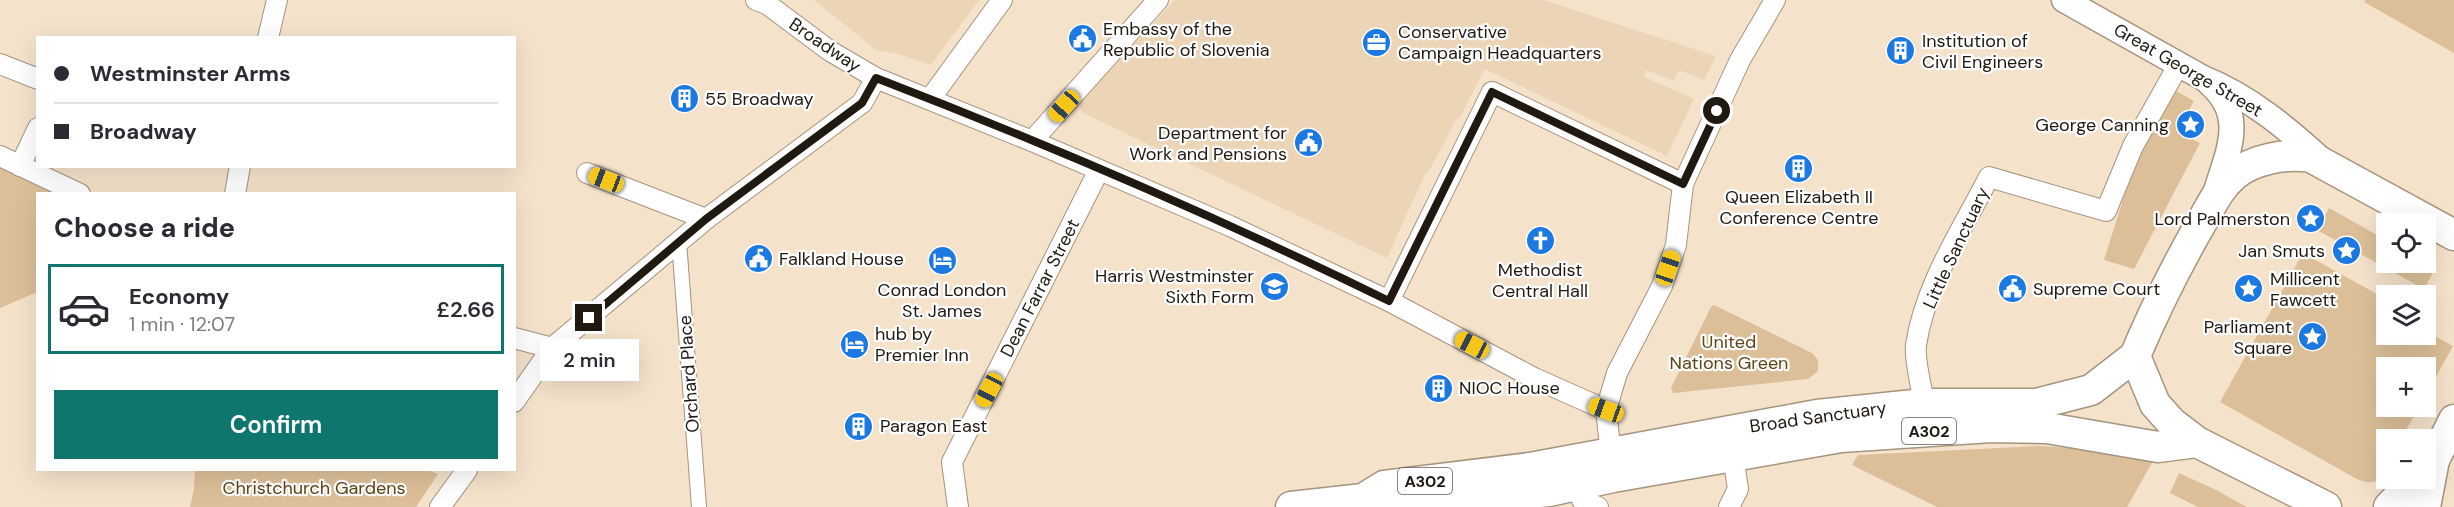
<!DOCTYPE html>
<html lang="en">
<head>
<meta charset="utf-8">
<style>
	body { margin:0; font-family:"DM Sans",sans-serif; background:#f2f2f3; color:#2b2b33; height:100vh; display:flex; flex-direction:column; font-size:22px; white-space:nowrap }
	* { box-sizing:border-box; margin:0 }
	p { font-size:20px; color:#7c7c81 }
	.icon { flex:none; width:33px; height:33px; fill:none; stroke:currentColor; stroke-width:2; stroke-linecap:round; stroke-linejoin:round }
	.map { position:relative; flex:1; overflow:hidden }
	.details { position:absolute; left:36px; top:192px; width:480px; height:279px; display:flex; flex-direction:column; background:#fff; border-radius:0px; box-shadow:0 6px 24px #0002 }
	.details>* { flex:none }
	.hud { position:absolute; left:36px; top:36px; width:480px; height:132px; border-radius:0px; box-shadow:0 6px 24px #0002; display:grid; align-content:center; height:132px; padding:0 18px; background:#fff }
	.controls { position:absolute; left:2376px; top:213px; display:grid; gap:12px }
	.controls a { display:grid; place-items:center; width:60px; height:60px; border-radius:0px; background:#fff; box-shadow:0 6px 24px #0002; font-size:30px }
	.end { position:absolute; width:27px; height:27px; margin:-14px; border:8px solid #1f1911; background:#fff; box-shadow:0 0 0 3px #fff }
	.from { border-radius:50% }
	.bubble { position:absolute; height:42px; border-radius:0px; background:#fff; box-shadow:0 6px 24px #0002; font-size:20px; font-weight:600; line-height:42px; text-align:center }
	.car { position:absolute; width:18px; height:36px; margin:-18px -9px; border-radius:8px; box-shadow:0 0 4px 2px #0007; background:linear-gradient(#f5c518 24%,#345 0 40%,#f5c518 0 76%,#345 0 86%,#f5c518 0) }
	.hud b { display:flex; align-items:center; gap:21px; height:57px; font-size:22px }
	.hud b+b { border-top:2px solid #e1e1e2 }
	.hud i { width:15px; height:15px; background:#2b2b33 }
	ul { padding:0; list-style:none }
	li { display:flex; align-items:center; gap:18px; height:90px; margin:0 12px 9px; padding:0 6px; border:3px solid transparent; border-radius:0px }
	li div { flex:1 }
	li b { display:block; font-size:22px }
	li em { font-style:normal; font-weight:600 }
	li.on { border-color:#0f766e }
	li>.icon { width:54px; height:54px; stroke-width:1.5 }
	h2 { padding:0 18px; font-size:27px; line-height:72px }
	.cta { display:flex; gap:12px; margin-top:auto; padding:12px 18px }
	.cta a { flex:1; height:69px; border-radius:0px; background:#0f766e; color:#fff; font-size:24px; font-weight:600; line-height:69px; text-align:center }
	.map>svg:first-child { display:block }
	.built { fill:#ebd5b6 }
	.green { fill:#dcbf98 }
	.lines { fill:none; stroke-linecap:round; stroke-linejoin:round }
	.pedestrian-casing { stroke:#a5947e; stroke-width:16 }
	.minor-casing { stroke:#a5947e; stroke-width:22 }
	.tertiary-casing { stroke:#a5947e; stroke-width:27 }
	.primary-casing { stroke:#a5947e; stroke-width:33 }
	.pedestrian { stroke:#fff; stroke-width:14 }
	.minor { stroke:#fff; stroke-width:20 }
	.tertiary { stroke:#fff; stroke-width:24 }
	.primary { stroke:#fff; stroke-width:30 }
	.route { stroke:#1f1911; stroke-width:8 }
	.labels { text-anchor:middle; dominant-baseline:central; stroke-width:4.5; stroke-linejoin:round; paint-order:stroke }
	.shield { fill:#fff; stroke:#625e58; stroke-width:1.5 }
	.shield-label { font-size:16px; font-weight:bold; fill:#1f1911 }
	.poi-label { font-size:18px; fill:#1f1911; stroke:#fff; text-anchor:start }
	.street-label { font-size:18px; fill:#1f1911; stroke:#fff }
	.park-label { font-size:18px; fill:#614415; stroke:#fff }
</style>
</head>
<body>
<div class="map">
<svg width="2454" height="507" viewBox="0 0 2454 507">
	<rect width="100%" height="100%" fill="#f4e2cb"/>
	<g class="built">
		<polygon points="814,0 979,0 931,65 899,54 876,50"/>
		<polygon points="1175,0 1543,0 1716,56 1704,80 1679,70 1674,81 1646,70 1644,77 1694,99 1667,156 1485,69 1459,119 1457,118 1428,173 1426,172 1387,258 1083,113 1078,104"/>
	</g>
	<g class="green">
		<polygon points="2365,0 2454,0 2454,53 2364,2"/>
		<polygon points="2171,88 2194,101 2177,132 2200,143 2134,269 2104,260 2131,174"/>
		<polygon points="0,157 59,193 38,194 37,292 0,308"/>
		<polygon points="2329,208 2386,240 2386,262 2426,261 2436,267 2424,289 2317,230"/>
		<path d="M2303,253L2386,299V334H2426V331L2453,346L2426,395V368H2386V406L2419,407L2401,439L2386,440C2386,461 2387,494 2355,478L2220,402Z"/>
		<polygon points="1714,305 1812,353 1818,360 1818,371 1808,379 1673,393 1671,388 1711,307"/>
		<polygon points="2038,446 2091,449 2153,461 2127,507 1937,507 1852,465 1858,455"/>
		<polygon points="195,470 427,470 438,474 416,507 190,507 194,489"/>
		<polygon points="2179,473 2216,490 2247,507 2198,507 2170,493"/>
	</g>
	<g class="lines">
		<defs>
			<polyline id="pedestrian" points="679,241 699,507"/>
			<g id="minor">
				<polyline points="756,0 767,4 830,51 876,78 1032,141 1230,226 1389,301 1534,378 1606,410"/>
				<polyline points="268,38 277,0"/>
				<polyline points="0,64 38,79"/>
				<polyline points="930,99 1002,0"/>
				<polyline points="1032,141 1158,0"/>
				<polyline points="0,156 80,194"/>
				<polyline points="20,166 38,128"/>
				<polyline points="587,173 706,219"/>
				<polyline points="235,194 240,166"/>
				<polyline points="1389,301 1492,92 1683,184"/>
				<polyline points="514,338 552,348"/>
				<polyline points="514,402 552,348 706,219 862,103 876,78"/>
				<path d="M1924,404C1922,388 1914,360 1916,345C1925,285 1962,230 1989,177L2106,211L2133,146L2179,64"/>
				<polyline points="1612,464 1606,410 1617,373 1662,286 1676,245 1683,184 1740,60 1775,0"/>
				<polyline points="1577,486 1582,500 1598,507"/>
				<polyline points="440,507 467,470"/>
				<polyline points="958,507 952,462 1099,170"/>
				<polyline points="1729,507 1738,489 1733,456"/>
			</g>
			<g id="tertiary">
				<path d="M2064,0L2203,78C2250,97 2288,129 2325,163"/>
				<path d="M2209,83C2248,116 2227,153 2215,194"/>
			</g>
			<g id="primary">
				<polyline points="2426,469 2434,460 2454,420"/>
				<polyline points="1291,507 1363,499 1384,486 1530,468 1817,415 1924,404 2036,404 2091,390 2135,356"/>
				<polyline points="1392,507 1549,491 1613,477 1841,437 1991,427 2047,428 2158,447 2197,442"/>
				<path d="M2326,507L2197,442L2172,423L2155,404L2135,356C2154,311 2176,267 2200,225C2210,208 2218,189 2233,176C2252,159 2287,153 2311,157L2454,235"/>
				<polyline points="2389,507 2417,478"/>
				<polyline points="2425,507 2434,460"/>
			</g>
		</defs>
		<use href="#pedestrian" class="pedestrian-casing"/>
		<use href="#minor" class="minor-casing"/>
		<use href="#tertiary" class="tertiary-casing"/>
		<use href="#primary" class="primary-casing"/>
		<use href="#pedestrian" class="pedestrian"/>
		<use href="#minor" class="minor"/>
		<use href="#tertiary" class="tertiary"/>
		<use href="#primary" class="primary"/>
	</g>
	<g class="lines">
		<path class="route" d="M589,318L706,219L862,103L876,78C1050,145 1222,219 1389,301L1492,92L1683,184L1717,111"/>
	</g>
	<defs>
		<symbol id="civic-disc" viewBox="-11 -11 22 22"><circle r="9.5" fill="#1d79e2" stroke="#fff"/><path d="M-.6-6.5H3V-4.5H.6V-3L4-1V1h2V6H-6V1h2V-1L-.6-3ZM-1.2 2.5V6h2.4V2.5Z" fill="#fff"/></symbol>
		<symbol id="office-disc" viewBox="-11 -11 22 22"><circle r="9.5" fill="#1d79e2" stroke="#fff"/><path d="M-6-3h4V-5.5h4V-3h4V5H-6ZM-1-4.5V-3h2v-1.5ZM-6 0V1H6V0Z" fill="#fff"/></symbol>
		<symbol id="building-disc" viewBox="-11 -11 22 22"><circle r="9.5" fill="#1d79e2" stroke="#fff"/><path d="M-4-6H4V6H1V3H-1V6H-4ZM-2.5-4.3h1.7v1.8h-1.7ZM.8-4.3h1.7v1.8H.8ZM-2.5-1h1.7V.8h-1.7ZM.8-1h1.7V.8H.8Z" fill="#fff"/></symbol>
		<symbol id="sight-disc" viewBox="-11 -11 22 22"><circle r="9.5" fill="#1d79e2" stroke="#fff"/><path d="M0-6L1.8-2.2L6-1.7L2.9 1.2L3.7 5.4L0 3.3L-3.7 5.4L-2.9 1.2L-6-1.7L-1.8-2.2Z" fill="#fff"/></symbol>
		<symbol id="church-disc" viewBox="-11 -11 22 22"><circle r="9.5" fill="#1d79e2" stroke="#fff"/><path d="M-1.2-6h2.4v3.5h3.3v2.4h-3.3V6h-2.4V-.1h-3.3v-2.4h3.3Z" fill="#fff"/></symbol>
		<symbol id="hotel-disc" viewBox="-11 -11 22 22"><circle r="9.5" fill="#1d79e2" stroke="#fff"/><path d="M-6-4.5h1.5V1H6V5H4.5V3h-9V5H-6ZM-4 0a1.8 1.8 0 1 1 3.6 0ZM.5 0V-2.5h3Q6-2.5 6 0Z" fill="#fff"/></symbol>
		<symbol id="university-disc" viewBox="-11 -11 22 22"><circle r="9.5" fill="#1d79e2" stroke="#fff"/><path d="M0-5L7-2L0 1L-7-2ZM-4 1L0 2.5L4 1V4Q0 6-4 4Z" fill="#fff"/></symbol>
	</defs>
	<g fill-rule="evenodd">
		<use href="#civic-disc" x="1066" y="22" width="33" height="33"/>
		<use href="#office-disc" x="1360" y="26" width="33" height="33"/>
		<use href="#building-disc" x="1884" y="34" width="33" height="33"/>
		<use href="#building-disc" x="668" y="82" width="33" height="33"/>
		<use href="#sight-disc" x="2174" y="108" width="33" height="33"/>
		<use href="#civic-disc" x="1292" y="126" width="33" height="33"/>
		<use href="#building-disc" x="1782" y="152" width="33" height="33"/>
		<use href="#sight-disc" x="2294" y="202" width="33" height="33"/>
		<use href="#church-disc" x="1524" y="224" width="33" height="33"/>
		<use href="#sight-disc" x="2330" y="234" width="33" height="33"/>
		<use href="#civic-disc" x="742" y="242" width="33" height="33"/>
		<use href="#hotel-disc" x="926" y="244" width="33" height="33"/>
		<use href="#university-disc" x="1258" y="270" width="33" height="33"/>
		<use href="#civic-disc" x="1996" y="272" width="33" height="33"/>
		<use href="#sight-disc" x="2232" y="272" width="33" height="33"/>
		<use href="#sight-disc" x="2296" y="320" width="33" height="33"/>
		<use href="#hotel-disc" x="838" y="328" width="33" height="33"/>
		<use href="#building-disc" x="1422" y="372" width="33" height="33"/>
		<use href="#building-disc" x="842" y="410" width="33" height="33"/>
	</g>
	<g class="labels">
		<g class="shield">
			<rect x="1902" y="418" width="54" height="26" rx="4.5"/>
			<rect x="1398" y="468" width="54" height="26" rx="4.5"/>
		</g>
		<g class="shield-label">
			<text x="1929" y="431">A302</text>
			<text x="1425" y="481">A302</text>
		</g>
		<g class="poi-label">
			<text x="1103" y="29">Embassy of the<tspan x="1103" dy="21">Republic of Slovenia</tspan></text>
			<text x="1398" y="32">Conservative<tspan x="1398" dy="21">Campaign Headquarters</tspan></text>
			<text x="1922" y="41">Institution of<tspan x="1922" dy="21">Civil Engineers</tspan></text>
			<text x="705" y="99">55 Broadway</text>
			<text x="2169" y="125" text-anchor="end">George Canning</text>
			<text x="1287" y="133" text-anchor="end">Department for<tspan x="1287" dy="21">Work and Pensions</tspan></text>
			<text x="1799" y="197" text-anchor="middle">Queen Elizabeth II<tspan x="1799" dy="21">Conference Centre</tspan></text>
			<text x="2290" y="219" text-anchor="end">Lord Palmerston</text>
			<text x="2325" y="251" text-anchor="end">Jan Smuts</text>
			<text x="779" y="259">Falkland House</text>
			<text x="1540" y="270" text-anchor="middle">Methodist<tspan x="1540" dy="21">Central Hall</tspan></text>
			<text x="1254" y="276" text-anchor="end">Harris Westminster<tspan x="1254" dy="21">Sixth Form</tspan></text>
			<text x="2270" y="279">Millicent<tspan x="2270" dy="21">Fawcett</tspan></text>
			<text x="2033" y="289">Supreme Court</text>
			<text x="942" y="290" text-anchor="middle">Conrad London<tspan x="942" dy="21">St. James</tspan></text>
			<text x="2292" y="327" text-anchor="end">Parliament<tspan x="2292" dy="21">Square</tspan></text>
			<text x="875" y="334">hub by<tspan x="875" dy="21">Premier Inn</tspan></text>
			<text x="1459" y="388">NIOC House</text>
			<text x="880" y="426">Paragon East</text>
		</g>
		<g class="street-label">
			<text transform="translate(825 45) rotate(34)">Broadway</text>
			<text transform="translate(2188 70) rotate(30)">Great George Street</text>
			<text transform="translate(1956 248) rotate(-65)">Little Sanctuary</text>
			<text transform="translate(1040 288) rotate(-63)">Dean Farrar Street</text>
			<text transform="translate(689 374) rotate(-94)">Orchard Place</text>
			<text transform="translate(1818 417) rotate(-8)">Broad Sanctuary</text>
		</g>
		<g class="park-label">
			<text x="1729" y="342">United<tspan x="1729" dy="21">Nations Green</tspan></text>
			<text x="314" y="488">Christchurch Gardens</text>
		</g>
	</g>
</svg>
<div class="controls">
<a><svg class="icon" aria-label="locate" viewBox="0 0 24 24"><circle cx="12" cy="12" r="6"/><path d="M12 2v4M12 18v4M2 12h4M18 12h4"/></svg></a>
<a><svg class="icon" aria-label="layers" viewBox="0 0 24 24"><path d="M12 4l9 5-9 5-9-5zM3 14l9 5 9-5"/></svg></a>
<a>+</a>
<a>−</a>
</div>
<i class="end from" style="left:1717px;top:111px"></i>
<i class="end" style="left:589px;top:318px"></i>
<div class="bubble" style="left:540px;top:339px;width:99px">2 min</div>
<i class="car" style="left:1064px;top:106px;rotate:222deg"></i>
<i class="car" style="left:606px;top:180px;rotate:291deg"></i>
<i class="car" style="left:1668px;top:268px;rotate:19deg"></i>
<i class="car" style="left:1472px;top:345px;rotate:298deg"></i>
<i class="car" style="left:989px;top:390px;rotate:208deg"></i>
<i class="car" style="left:1606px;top:410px;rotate:290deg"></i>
<div class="hud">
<b><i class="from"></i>Westminster Arms</b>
<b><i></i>Broadway</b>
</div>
<section class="details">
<h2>Choose a ride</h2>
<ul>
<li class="on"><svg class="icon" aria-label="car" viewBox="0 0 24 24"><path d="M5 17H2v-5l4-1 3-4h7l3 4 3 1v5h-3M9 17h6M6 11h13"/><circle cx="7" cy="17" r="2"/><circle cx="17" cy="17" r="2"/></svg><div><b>Economy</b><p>1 min · 12:07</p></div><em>£2.66</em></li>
</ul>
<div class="cta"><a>Confirm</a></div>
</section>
</div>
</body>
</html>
